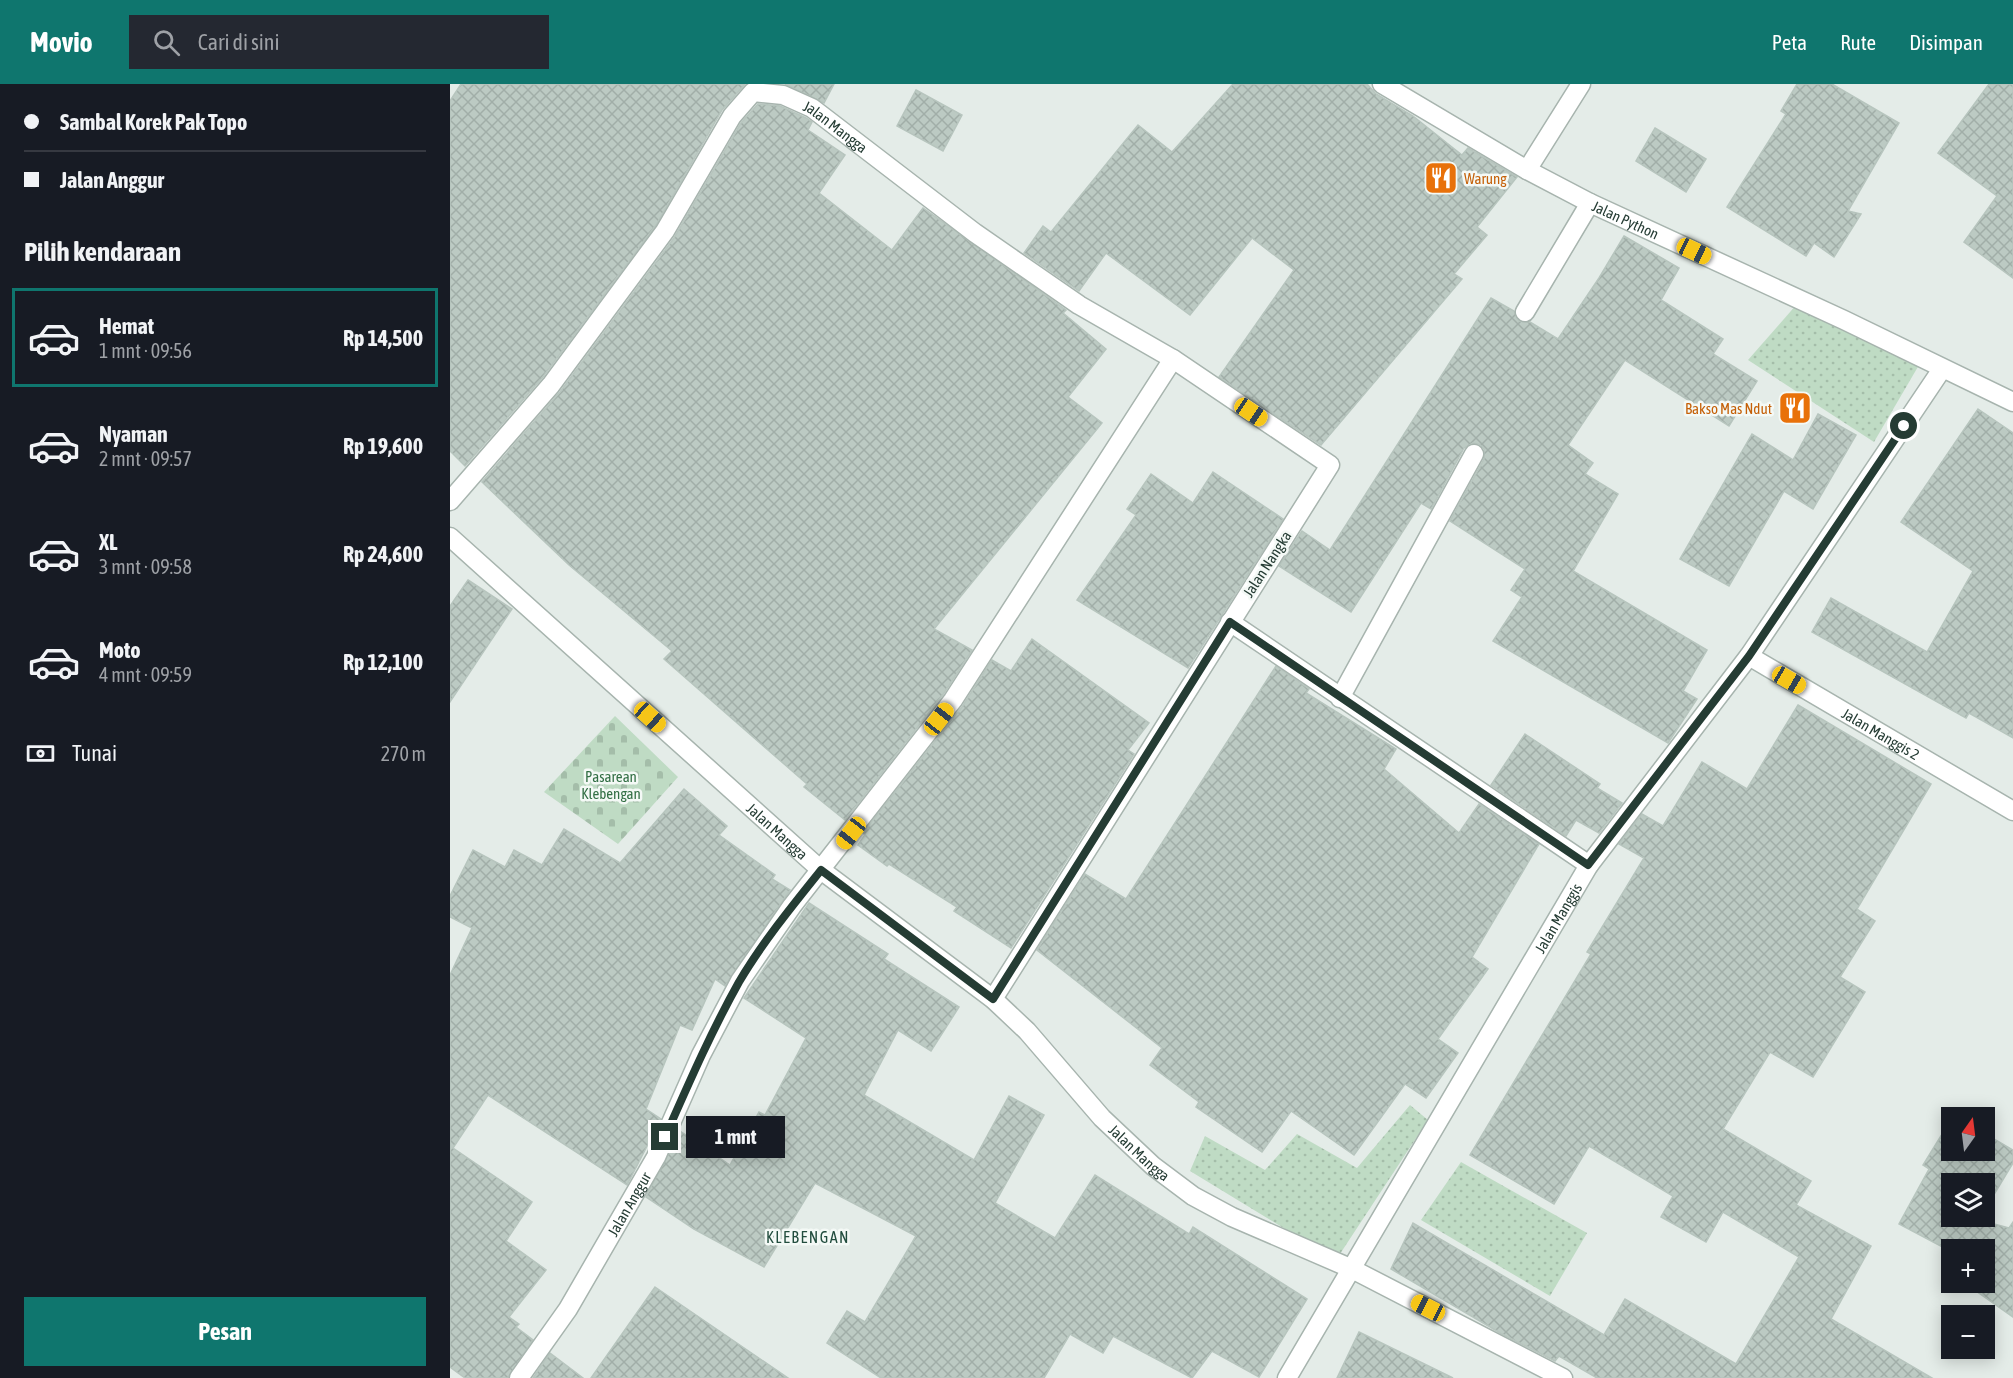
<!DOCTYPE html>
<html lang="id">
<head>
<meta charset="utf-8">
<style>
	body { margin:0; font-family:"Asap Condensed",sans-serif; background:#242831; color:#f1f3f6; height:100vh; display:flex; flex-direction:column; font-size:22px; white-space:nowrap }
	* { box-sizing:border-box; margin:0 }
	p { font-size:20px; color:#9ea1a6 }
	.icon { flex:none; width:33px; height:33px; fill:none; stroke:currentColor; stroke-width:2; stroke-linecap:round; stroke-linejoin:round }
	.map { position:relative; flex:1; overflow:hidden }
	.drawer { display:flex; flex-direction:column; background:#171b24; width:450px }
	.drawer>* { flex:none }
	.guide { display:grid; align-content:center; height:132px; padding:0 24px; background:#171b24 }
	.needle { width:39px; rotate:14deg }
	.controls { position:absolute; left:1491px; top:1023px; display:grid; gap:12px }
	.controls a { display:grid; place-items:center; width:54px; height:54px; border-radius:0px; background:#171b24; box-shadow:0 3px 15px #0003; font-size:30px }
	.end { position:absolute; width:27px; height:27px; margin:-14px; border:8px solid #253c34; background:#fff; box-shadow:0 0 0 3px #fff }
	.from { border-radius:50% }
	.bubble { position:absolute; height:42px; border-radius:0px; background:#171b24; box-shadow:0 3px 15px #0003; font-size:20px; font-weight:700; line-height:42px; text-align:center }
	.car { position:absolute; width:18px; height:36px; margin:-18px -9px; border-radius:8px; box-shadow:0 0 4px 2px #0007; background:linear-gradient(#f5c518 24%,#345 0 40%,#f5c518 0 76%,#345 0 86%,#f5c518 0) }
	.guide b { display:flex; align-items:center; gap:21px; height:57px; font-size:22px }
	.guide b+b { border-top:2px solid #363941 }
	.guide i { width:15px; height:15px; background:#f1f3f6 }
	ul { padding:0; list-style:none }
	li { display:flex; align-items:center; gap:18px; height:99px; margin:0 12px 9px; padding:0 12px; border:3px solid transparent; border-radius:0px }
	li div { flex:1 }
	li b { display:block; font-size:22px }
	li em { font-style:normal; font-weight:700 }
	li.selected { border-color:#0f766e }
	li>.icon { width:54px; height:54px; stroke-width:1.5 }
	h2 { padding:0 24px; font-size:27px; line-height:72px }
	.pay { display:flex; align-items:center; gap:15px; height:66px; padding:0 24px; font-size:22px }
	.pay p { margin-inline-start:auto }
	.primary-button { display:flex; gap:12px; margin-top:auto; padding:12px 24px }
	.primary-button a { flex:1; height:69px; border-radius:0px; background:#0f766e; color:#fff; font-size:24px; font-weight:700; line-height:69px; text-align:center }
	header { display:flex; align-items:center; gap:36px; box-sizing:border-box; height:84px; padding:0 30px; background:#0f766e; color:#fff }
	header strong { font-size:28px }
	nav { display:flex; gap:33px; margin-inline-start:auto; font-size:21px }
	.search { width:420px; height:54px; background:#242831; display:flex; align-items:center; gap:15px; box-sizing:border-box; padding:0 21px; border-radius:0px; color:#9ea1a6; font-size:22px }
	main { display:flex; flex:1; min-height:0 }
	.map>svg:first-child { display:block }
	.grass { fill:url(#grass-dots) }
	.cemetery { fill:url(#cemetery-stones) }
	.building { fill:url(#building-cross-hatch); stroke:#b7c5be; stroke-width:1.5 }
	.lines { fill:none; stroke-linecap:round; stroke-linejoin:round }
	.street-casing { stroke:#a7b4ae; stroke-width:21 }
	.street { stroke:#fff; stroke-width:18 }
	.route { stroke:#253c34; stroke-width:8 }
	.labels { text-anchor:middle; dominant-baseline:central; stroke-width:5; stroke-linejoin:round; paint-order:stroke }
	.street-label { font-size:15px; fill:#253c34; stroke:#f4f9f6 }
	.food-label { font-size:15px; fill:#c56008; stroke:#f4f9f6; text-anchor:start }
	.park-label { font-size:15px; fill:#336f45; stroke:#f4f9f6 }
	.neighbourhood-label { font-size:16px; letter-spacing:1.5px; fill:#224d3e; stroke:#f4f9f6 }
</style>
</head>
<body>
<header>
<strong>Movio</strong>
<div class="search"><svg class="icon" aria-label="search" viewBox="0 0 24 24"><circle cx="10" cy="10" r="6"/><path d="M15 15l6 6"/></svg>Cari di sini</div>
<nav><a>Peta</a><a>Rute</a><a>Disimpan</a></nav>
</header>
<main>
<section class="drawer">
<div class="guide">
<b><i class="from"></i>Sambal Korek Pak Topo</b>
<b><i></i>Jalan Anggur</b>
</div>
<h2>Pilih kendaraan</h2>
<ul>
<li class="selected"><svg class="icon" aria-label="car" viewBox="0 0 24 24"><path d="M5 17H2v-5l4-1 3-4h7l3 4 3 1v5h-3M9 17h6M6 11h13"/><circle cx="7" cy="17" r="2"/><circle cx="17" cy="17" r="2"/></svg><div><b>Hemat</b><p>1 mnt · 09:56</p></div><em>Rp 14,500</em></li>
<li><svg class="icon" aria-label="car" viewBox="0 0 24 24"><path d="M5 17H2v-5l4-1 3-4h7l3 4 3 1v5h-3M9 17h6M6 11h13"/><circle cx="7" cy="17" r="2"/><circle cx="17" cy="17" r="2"/></svg><div><b>Nyaman</b><p>2 mnt · 09:57</p></div><em>Rp 19,600</em></li>
<li><svg class="icon" aria-label="car" viewBox="0 0 24 24"><path d="M5 17H2v-5l4-1 3-4h7l3 4 3 1v5h-3M9 17h6M6 11h13"/><circle cx="7" cy="17" r="2"/><circle cx="17" cy="17" r="2"/></svg><div><b>XL</b><p>3 mnt · 09:58</p></div><em>Rp 24,600</em></li>
<li><svg class="icon" aria-label="car" viewBox="0 0 24 24"><path d="M5 17H2v-5l4-1 3-4h7l3 4 3 1v5h-3M9 17h6M6 11h13"/><circle cx="7" cy="17" r="2"/><circle cx="17" cy="17" r="2"/></svg><div><b>Moto</b><p>4 mnt · 09:59</p></div><em>Rp 12,100</em></li>
</ul>
<div class="pay"><svg class="icon" aria-label="cash" viewBox="0 0 24 24"><path d="M3 7h18v10H3z"/><circle cx="12" cy="12" r="2"/></svg>Tunai<p>270 m</p></div>
<div class="primary-button"><a>Pesan</a></div>
</section>
<div class="map">
<svg width="1563" height="1294" viewBox="0 0 1563 1294">
	<defs>
		<pattern id="grass-dots" width="8" height="8" patternUnits="userSpaceOnUse" patternTransform="scale(1.5)"><rect width="8" height="8" fill="#bfdbc4"/><path d="M2 2h.1M6 6h.1" fill="none" stroke="#a4bda9" stroke-width="1.8" stroke-linecap="round"/></pattern>
		<pattern id="cemetery-stones" width="16" height="16" patternUnits="userSpaceOnUse" patternTransform="scale(1.5)"><rect width="16" height="16" fill="#bfdbc4"/><path d="M2 7V4a2 2 0 0 1 4 0v3zM10 15v-3a2 2 0 0 1 4 0v3z" fill="#a4bda9"/></pattern>
		<pattern id="building-cross-hatch" width="8" height="8" patternUnits="userSpaceOnUse" patternTransform="scale(1.5)"><rect width="8" height="8" fill="#bccac3"/><path d="M0 0l8 8M0 8l8-8" fill="none" stroke="#a1aea8"/></pattern>
	</defs>
	<rect width="100%" height="100%" fill="#e4ece8"/>
	<g class="grass">
		<polygon points="1348,219 1469,281 1424,358 1298,276"/>
		<polygon points="960,1021 978,1036 886,1176 740,1087 755,1052 815,1086 847,1050 907,1084"/>
		<polygon points="1011,1078 1137,1149 1100,1212 971,1136"/>
	</g>
	<polygon class="cemetery" points="165,632 228,693 168,760 94,708"/>
	<g class="building">
		<polygon points="11,0 295,0 272,26 206,141 92,294 15,382 0,367 0,17"/>
		<polygon points="335,0 384,0 374,19"/>
		<polygon points="783,0 917,0 926,10 963,32 1012,71 1018,64 1067,93 1027,143 1037,151 1004,190 1012,195 871,361 769,293 844,186 802,154 740,231 656,169 629,207 574,169 593,142 601,148 688,41 722,68"/>
		<polygon points="1347,0 1382,0 1449,39 1398,127 1411,130 1384,173 1364,159 1356,172 1277,123 1336,30 1331,27"/>
		<polygon points="1539,0 1563,0 1563,194 1514,158 1547,112 1488,69"/>
		<polygon points="466,6 512,31 493,67 447,42"/>
		<polygon points="308,20 330,22 356,34 362,38 358,46 395,71 369,109 442,166 473,124 616,226 613,229 656,265 618,313 652,339 484,545 522,566 494,609 395,736 354,703 357,700 214,575 222,567 119,481 32,398 110,308 224,154 291,39"/>
		<polygon points="1205,44 1256,75 1236,108 1186,77"/>
		<polygon points="1174,152 1229,184 1211,216 1273,255 1263,270 1307,297 1279,342 1175,276 1118,361 1143,379 1135,390 1168,410 1123,487 1257,566 1233,607 1247,615 1218,659 1043,557 1072,513 1061,506 1075,485 1000,437 1034,375 1034,365 1029,360 1023,359 1014,364 981,425 971,419 901,528 829,482 852,447 880,466 1041,214 1064,227 1069,237 1080,238 1108,255 1149,194"/>
		<polygon points="1528,325 1563,349 1563,654 1519,629 1516,634 1362,548 1381,514 1477,568 1523,487 1451,438"/>
		<polygon points="1368,330 1406,351 1363,425 1334,407 1279,502 1230,475 1302,350 1343,376"/>
		<polygon points="763,388 833,435 738,584 627,516 686,431 677,425 701,390 743,419"/>
		<polygon points="18,496 62,525 0,618 0,522"/>
		<polygon points="582,555 699,639 678,666 684,670 561,864 504,827 507,823 439,780 437,782 408,761 415,751 413,749 512,623 542,576 561,587"/>
		<polygon points="826,582 859,605 856,609 946,665 934,685 1009,749 1029,720 1089,760 1022,873 1038,885 988,955 1008,969 976,1014 955,1000 904,1071 841,1027 812,1068 746,1023 749,1018 700,981 712,964 587,866 635,790 676,815"/>
		<polygon points="1348,621 1481,700 1407,825 1425,837 1390,893 1415,908 1363,993 1320,968 1273,1045 1361,1097 1346,1121 1421,1162 1381,1235 1482,1294 1147,1294 1109,1272 1105,1277 1052,1250 941,1185 963,1139 1154,1251 1175,1215 1286,1280 1349,1173 1273,1128 1256,1158 1211,1133 1223,1112 1139,1062 1104,1120 1020,1071 1141,870 1137,868 1194,774 1169,760 1192,730 1213,742 1252,678 1297,705"/>
		<polygon points="1075,650 1150,700 1147,704 1172,719 1149,749 1126,736 1116,752 1041,701"/>
		<polygon points="234,705 277,742 269,751 325,791 322,795 340,806 275,902 265,895 242,946 230,941 196,1025 211,1035 177,1101 38,1011 3,1064 82,1118 56,1157 96,1186 59,1233 69,1240 66,1243 83,1256 58,1294 15,1294 0,1283 0,891 22,844 0,833 0,812 23,766 55,783 64,766 92,781 114,745 170,779"/>
		<polygon points="359,819 438,870 434,875 509,923 481,967 448,946 414,1011 524,1076 559,1012 594,1031 545,1119 605,1154 645,1091 739,1150 743,1143 857,1215 809,1293 762,1267 742,1294 663,1252 653,1269 620,1250 594,1294 431,1294 377,1259 397,1227 415,1238 466,1152 365,1099 314,1183 244,1145 196,1113 230,1047 280,1081 309,1028 315,1031 356,954 294,914"/>
		<polygon points="1502,1034 1502,1066 1534,1066 1534,1049 1563,1066 1563,1079 1534,1127 1534,1100 1502,1100 1502,1132 1531,1132 1529,1136 1559,1144 1563,1138 1563,1233 1519,1202 1522,1198 1534,1198 1534,1166 1502,1166 1502,1168 1449,1140 1479,1085 1473,1081"/>
		<polygon points="205,1203 338,1294 141,1294"/>
		<polygon points="909,1248 1003,1294 887,1294"/>
		<polygon points="100,1269 133,1294 83,1294"/>
	</g>
	<g class="lines">
		<defs>
			<g id="street">
				<path id="s1" d="M932,0L1077,86L1140,119L1394,236L1563,318"/>
				<polyline points="1077,86 1131,0"/>
				<polyline points="1075,228 1140,119"/>
				<path id="s2" d="M0,417L101,301L215,147L282,32L303,8L333,11L362,24L525,149L629,221L723,275L880,381L543,915"/>
				<path id="s3" d="M0,453L371,786L543,915L577,947L652,1034L703,1082L743,1112L782,1133L900,1184L1113,1294"/>
				<polyline points="780,538 1139,781"/>
				<path id="s4" d="M1299,572L1563,727"/>
				<polyline points="890,614 1024,370"/>
				<path id="s5" d="M69,1294L118,1225L206,1073L251,971L290,897L342,822L503,616L723,275"/>
				<path id="s6" d="M837,1294L1139,781L1299,572L1492,285"/>
			</g>
		</defs>
		<use href="#street" class="street-casing"/>
		<use href="#street" class="street"/>
	</g>
	<g class="lines">
		<path class="route" d="M215,1053C238,1001 261,948 289,898C312,859 342,822 371,786L543,915L780,538L1138,781L1299,572L1454,342"/>
	</g>
	<defs>
		<symbol id="restaurant-square" viewBox="-11 -11 22 22"><rect x="-9" y="-9" width="18" height="18" rx="4" fill="#e8710a" stroke="#f4f9f6"/><path d="M-5-6h1v4h1v-4h1v4h1v-4h1v5L-1.5 .5V6h-2V.5L-5-1ZM5-6V6H3V1.5H1.5Q1.5-4 5-6Z" fill="#fff"/></symbol>
	</defs>
	<g fill-rule="evenodd">
		<use href="#restaurant-square" x="972" y="75" width="38" height="38"/>
		<use href="#restaurant-square" x="1326" y="305" width="38" height="38"/>
	</g>
	<g class="labels">
		<g class="street-label">
			<text stroke="none"><textPath href="#s2" startOffset="602">Jalan Mangga</textPath></text>
			<text stroke="none"><textPath href="#s1" startOffset="279">Jalan Python</textPath></text>
			<text transform="translate(817 480) rotate(-57)">Jalan Nangka</text>
			<text stroke="none"><textPath href="#s4" startOffset="153">Jalan Manggis 2</textPath></text>
			<text stroke="none"><textPath href="#s3" startOffset="440">Jalan Mangga</textPath></text>
			<text stroke="none"><textPath href="#s6" startOffset="534">Jalan Manggis</textPath></text>
			<text stroke="none"><textPath href="#s3" startOffset="926">Jalan Mangga</textPath></text>
			<text stroke="none"><textPath href="#s5" startOffset="206">Jalan Anggur</textPath></text>
		</g>
		<g class="food-label">
			<text x="1014" y="94">Warung</text>
			<text x="1322" y="324" text-anchor="end">Bakso Mas Ndut</text>
		</g>
		<g class="park-label">
			<text x="161" y="692">Pasarean<tspan x="161" dy="17">Klebengan</tspan></text>
		</g>
		<g class="neighbourhood-label">
			<text x="358" y="1153">KLEBENGAN</text>
		</g>
	</g>
</svg>
<div class="controls">
<a><svg class="needle" viewBox="-14 -14 28 28"><path d="M0-13l5 13h-10z" fill="#e53935"/><path d="M0 13l5-13h-10z" fill="#9ea1a6"/></svg></a>
<a><svg class="icon" aria-label="layers" viewBox="0 0 24 24"><path d="M12 4l9 5-9 5-9-5zM3 14l9 5 9-5"/></svg></a>
<a>+</a>
<a>−</a>
</div>
<i class="end from" style="left:1454px;top:342px"></i>
<i class="end" style="left:215px;top:1053px"></i>
<div class="bubble" style="left:236px;top:1032px;width:99px">1 mnt</div>
<i class="car" style="left:1244px;top:167px;rotate:115deg"></i>
<i class="car" style="left:801px;top:328px;rotate:124deg"></i>
<i class="car" style="left:1339px;top:596px;rotate:120deg"></i>
<i class="car" style="left:200px;top:633px;rotate:132deg"></i>
<i class="car" style="left:489px;top:635px;rotate:38deg"></i>
<i class="car" style="left:401px;top:749px;rotate:218deg"></i>
<i class="car" style="left:978px;top:1224px;rotate:297deg"></i>
</div>
</main>
</body>
</html>
